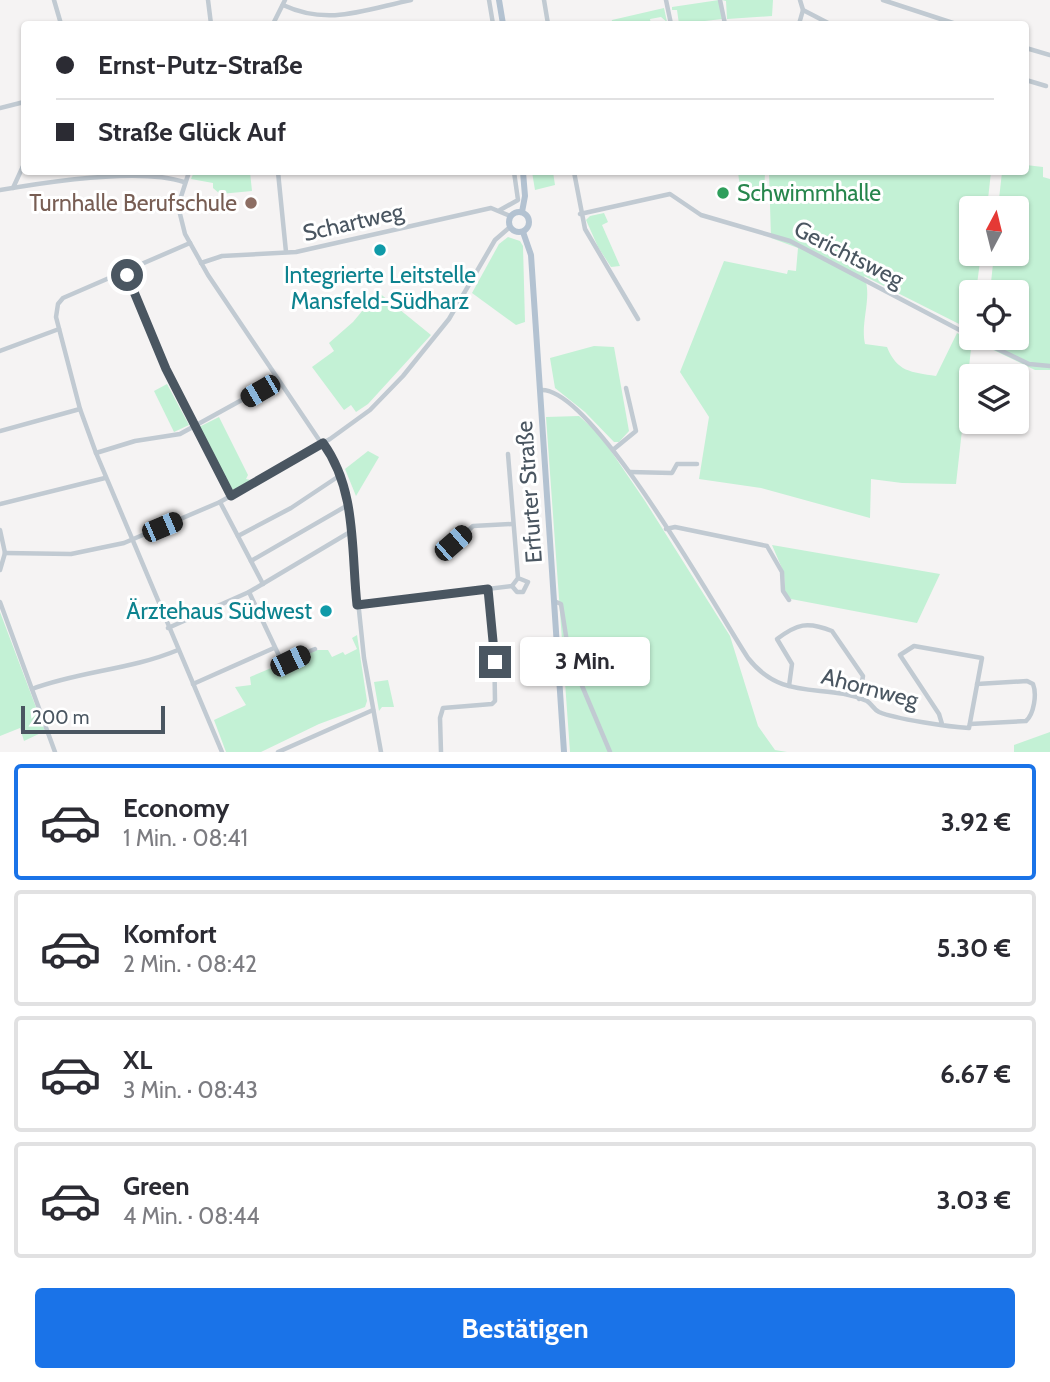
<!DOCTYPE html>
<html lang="de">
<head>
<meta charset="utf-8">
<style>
	body { margin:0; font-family:Cabin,sans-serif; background:#f2f2f3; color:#2b2b33; height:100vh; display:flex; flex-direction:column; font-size:26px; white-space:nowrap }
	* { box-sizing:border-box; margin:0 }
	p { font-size:23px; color:#7c7c81 }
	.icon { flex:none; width:38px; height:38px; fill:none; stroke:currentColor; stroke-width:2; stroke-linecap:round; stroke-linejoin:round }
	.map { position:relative; height:752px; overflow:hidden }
	.panel { display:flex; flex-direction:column; background:#fff; flex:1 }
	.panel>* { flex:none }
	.hud { position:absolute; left:21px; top:21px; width:1008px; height:154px; border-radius:7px; box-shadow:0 2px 5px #0004; display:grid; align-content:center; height:154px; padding:0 35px; background:#fff }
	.needle { width:46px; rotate:7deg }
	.tools { position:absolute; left:959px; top:196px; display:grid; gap:14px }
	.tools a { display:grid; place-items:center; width:70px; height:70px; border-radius:7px; background:#fff; box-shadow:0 2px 5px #0004; font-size:35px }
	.scale { position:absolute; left:21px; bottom:18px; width:144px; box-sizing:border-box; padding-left:7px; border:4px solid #4a5661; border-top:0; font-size:19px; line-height:24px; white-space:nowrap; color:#4a5661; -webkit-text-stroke:5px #fff; paint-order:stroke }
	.end { position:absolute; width:32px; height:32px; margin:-16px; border:9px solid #4a5661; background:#fff; box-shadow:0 0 0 4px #fff }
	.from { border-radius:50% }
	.bubble { position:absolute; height:49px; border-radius:7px; background:#fff; box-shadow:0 2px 5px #0004; font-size:23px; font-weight:700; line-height:49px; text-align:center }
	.car { position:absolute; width:21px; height:42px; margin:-21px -10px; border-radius:9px; box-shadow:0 0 5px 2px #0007; background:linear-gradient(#222 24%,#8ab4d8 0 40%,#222 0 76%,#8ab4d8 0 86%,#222 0) }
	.hud b { display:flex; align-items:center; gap:24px; height:66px; font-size:26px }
	.hud b+b { border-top:2px solid #e1e1e2 }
	.hud i { width:18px; height:18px; background:#2b2b33 }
	ul { padding:12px 0 0; list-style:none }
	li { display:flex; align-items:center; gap:21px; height:116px; margin:0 14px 10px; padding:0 21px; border:4px solid #e1e1e2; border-radius:7px }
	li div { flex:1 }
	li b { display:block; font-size:26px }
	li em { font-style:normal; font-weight:700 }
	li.current { border-color:#1a73e8 }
	li>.icon { width:63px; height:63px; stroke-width:1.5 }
	.button { display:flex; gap:14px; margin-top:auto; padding:14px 35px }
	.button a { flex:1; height:80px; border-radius:7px; background:#1a73e8; color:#fff; font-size:28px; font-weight:700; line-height:80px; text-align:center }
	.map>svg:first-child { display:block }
	.green { fill:#c3f1d5 }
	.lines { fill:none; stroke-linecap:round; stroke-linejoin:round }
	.minor { stroke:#c1cad2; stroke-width:4.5 }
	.major { stroke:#b3c2d1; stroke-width:6 }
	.route { stroke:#4a5661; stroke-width:9 }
	.leisure-dot { fill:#2e9e5b; stroke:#fff; stroke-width:2.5 }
	.education-dot { fill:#8d6e63; stroke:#fff; stroke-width:2.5 }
	.culture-dot { fill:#0f9aa8; stroke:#fff; stroke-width:2.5 }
	.labels { text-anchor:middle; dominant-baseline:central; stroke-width:6; stroke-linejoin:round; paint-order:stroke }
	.leisure-label { font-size:23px; fill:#27864d; stroke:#fff; text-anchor:start }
	.education-label { font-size:23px; fill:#785e54; stroke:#fff; text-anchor:end }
	.street-label { font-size:23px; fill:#4a5661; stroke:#fff }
	.culture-label { font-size:23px; fill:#0d838f; stroke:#fff }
</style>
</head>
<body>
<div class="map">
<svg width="1050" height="752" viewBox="0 0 1050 752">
	<rect width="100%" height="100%" fill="#f5f3f3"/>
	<g class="green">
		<polygon points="719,0 722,19 679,24 677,10 672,10 672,7"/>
		<polygon points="722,0 773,0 772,16 727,19 726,1"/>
		<polygon points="664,8 667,22 661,17 650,19 651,24 611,24 612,20"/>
		<polygon points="1026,165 1043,167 1043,177 1050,179 1050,370 1035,370 983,345 985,338 1017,338 1017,292 990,292 994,254 1017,254 1017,208 998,208 1002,172 1026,172"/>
		<polygon points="194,172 250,172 252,191 220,194 213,188 213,183 191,179"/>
		<polygon points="532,172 553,172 555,185 535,190"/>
		<polygon points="738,172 765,172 764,196 757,201 742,203"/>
		<path d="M769,172H991L987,208H971V254H981L976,292H971V330L864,276C873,296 860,322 865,344L887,347C897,372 911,372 936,376L957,333L972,340L956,484L902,483L871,479L870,518L761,488L699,479L709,417L680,372L724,261L787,274L788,270L796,271L798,248L771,238Z"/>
		<polygon points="604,213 608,222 602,225 620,266 611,267 598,247 586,220 590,216"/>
		<polygon points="508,237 520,241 523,246 525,322 516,325 472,293 499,244"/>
		<polygon points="378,292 431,335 368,404 356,412 351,405 344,410 312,367 334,351 329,343 353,322"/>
		<polygon points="594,346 614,347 629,431 619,442 614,442 585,412 555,388 550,358"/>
		<polygon points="167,384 189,425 174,432 154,391"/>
		<polygon points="579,416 600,435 645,501 730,636 758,726 775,750 787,752 570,752 546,417"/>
		<polygon points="219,417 248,475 246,479 251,480 233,490 197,428"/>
		<polygon points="368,451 379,457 356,496 345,469"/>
		<polygon points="772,545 940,574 917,623 791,599 785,592 784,573"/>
		<polygon points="0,612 45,731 24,741 20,728 0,736"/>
		<polygon points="357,635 367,701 365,707 319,724 261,752 226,752 214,720 246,705 235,687 251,685 250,677 314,650 328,650 332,657 343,652 345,655 357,649 352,638"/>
		<polygon points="388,680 394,707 382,707 379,711 374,682"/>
		<polygon points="1050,732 1050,752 1014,752 1014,745"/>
	</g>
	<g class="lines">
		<g class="minor">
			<polyline points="54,0 61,24"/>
			<polyline points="208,0 211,24"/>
			<polyline points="489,0 493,24"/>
			<polyline points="544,0 548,24"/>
			<polyline points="666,0 671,24"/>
			<polyline points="720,0 725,24"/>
			<polyline points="883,0 956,24"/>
			<path d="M283,5C328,26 364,10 411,0"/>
			<polyline points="803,10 830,24"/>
			<polyline points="273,24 285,0"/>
			<polyline points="799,24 803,10 800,0"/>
			<polyline points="1026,48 1050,55"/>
			<polyline points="1026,80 1046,86"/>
			<polyline points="0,108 24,102"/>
			<polyline points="189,172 178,206 185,234 208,275 342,474 348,505 364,658 381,752"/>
			<polyline points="278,172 286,252"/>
			<polyline points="574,172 585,229 638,319"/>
			<polyline points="13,188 24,164"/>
			<path d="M0,190C46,182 140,167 184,182"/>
			<polyline points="500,210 518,200 514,172"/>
			<polyline points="580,214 670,194 701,215 790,241 971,336"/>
			<polyline points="190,243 63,298 58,304 56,317 80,409 96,453 222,752"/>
			<polyline points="201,263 222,256 296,252 491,208 510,216"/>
			<polyline points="125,272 166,369 231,496"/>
			<polyline points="975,338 1029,364 1050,366"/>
			<polyline points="0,351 59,329"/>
			<path d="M541,390C593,387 717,611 748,658C783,703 825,682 867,701C872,704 873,709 879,712C895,719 950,727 969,728L982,658L914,646L900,655L939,714L942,724"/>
			<polyline points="0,431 80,409"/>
			<polyline points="614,449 636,431 626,388"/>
			<polyline points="96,453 135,441 180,434 278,380"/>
			<polyline points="508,454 518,578 512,586 517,592 523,592 528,582 518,578"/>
			<polyline points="630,472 672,473 677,464 697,464"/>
			<polyline points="220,502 263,584"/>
			<polyline points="0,504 105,478"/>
			<polyline points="666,529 675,527 767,546 782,572 783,591 789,600"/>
			<polyline points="0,530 5,553"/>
			<polyline points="238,536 291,508 342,474"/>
			<polyline points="446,551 473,526 512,524"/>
			<polyline points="5,553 71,554 124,543 220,502 330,439 370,410 403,376 449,319 495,240 510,227"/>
			<polyline points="251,561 348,505"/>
			<polyline points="0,570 5,553"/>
			<polyline points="249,592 282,662 315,649"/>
			<polyline points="554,601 561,604 569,655 610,752"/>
			<polyline points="0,602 55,752"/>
			<polyline points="357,605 512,586"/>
			<polyline points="168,628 249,592 350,532"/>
			<polyline points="193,684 274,648"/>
			<path d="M789,686L792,664L777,639C797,624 807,621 832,631L863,676L859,699"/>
			<path d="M32,689C80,671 130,670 178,650"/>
			<path d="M970,724L1026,721C1034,714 1037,694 1033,684L1027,681L977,684"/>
			<polyline points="278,752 373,710"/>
			<polyline points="441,752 440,718 443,708 492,704 495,701 494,641 488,589"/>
		</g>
		<g class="major">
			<polyline points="499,0 503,24"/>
			<circle cx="519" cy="222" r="10"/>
			<polyline points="522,212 525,196 523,172"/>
			<polyline points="523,232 531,255 564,752"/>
		</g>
	</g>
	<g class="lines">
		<path class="route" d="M127,275L166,369L231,496L323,443C357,490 351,550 357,605L488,589L495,662"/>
	</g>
	<circle class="leisure-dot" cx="723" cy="193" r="7"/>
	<circle class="education-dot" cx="251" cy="203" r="7"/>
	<g class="culture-dot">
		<circle cx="380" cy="250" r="7"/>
		<circle cx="326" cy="611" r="7"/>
	</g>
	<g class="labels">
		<g class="leisure-label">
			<text x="737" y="193">Schwimmhalle</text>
		</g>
		<g class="education-label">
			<text x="237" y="203">Turnhalle Berufschule</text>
		</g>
		<g class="street-label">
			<text transform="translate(353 222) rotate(-13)">Schartweg</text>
			<text transform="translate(849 254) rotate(27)">Gerichtsweg</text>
			<text transform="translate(529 492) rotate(-94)">Erfurter Straße</text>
			<text transform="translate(870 688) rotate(15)">Ahornweg</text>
		</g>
		<g class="culture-label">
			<text x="380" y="275">Integrierte Leitstelle<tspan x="380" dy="26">Mansfeld-Südharz</tspan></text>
			<text x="312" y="611" text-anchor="end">Ärztehaus Südwest</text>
		</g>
	</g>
</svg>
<div class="tools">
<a><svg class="needle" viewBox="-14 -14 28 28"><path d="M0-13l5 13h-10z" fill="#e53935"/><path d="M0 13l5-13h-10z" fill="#7c7c81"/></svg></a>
<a><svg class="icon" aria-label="locate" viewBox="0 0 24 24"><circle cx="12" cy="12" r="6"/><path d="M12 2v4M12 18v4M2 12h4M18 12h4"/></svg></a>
<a><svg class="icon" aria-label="layers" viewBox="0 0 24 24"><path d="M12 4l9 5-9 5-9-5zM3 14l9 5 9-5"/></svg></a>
</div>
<div class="scale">200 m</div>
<i class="end from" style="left:127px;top:275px"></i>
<i class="end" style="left:495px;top:662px"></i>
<div class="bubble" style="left:520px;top:637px;width:130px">3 Min.</div>
<i class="car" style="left:260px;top:391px;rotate:240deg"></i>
<i class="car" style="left:162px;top:527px;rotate:67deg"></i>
<i class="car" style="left:453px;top:543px;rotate:49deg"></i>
<i class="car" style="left:290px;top:661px;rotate:64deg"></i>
<div class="hud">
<b><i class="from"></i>Ernst-Putz-Straße</b>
<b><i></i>Straße Glück Auf</b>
</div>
</div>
<section class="panel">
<ul>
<li class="current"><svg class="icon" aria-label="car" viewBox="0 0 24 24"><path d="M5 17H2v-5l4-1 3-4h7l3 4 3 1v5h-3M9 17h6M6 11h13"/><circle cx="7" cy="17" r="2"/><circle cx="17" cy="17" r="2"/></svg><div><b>Economy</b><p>1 Min. · 08:41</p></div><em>3.92 €</em></li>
<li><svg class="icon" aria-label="car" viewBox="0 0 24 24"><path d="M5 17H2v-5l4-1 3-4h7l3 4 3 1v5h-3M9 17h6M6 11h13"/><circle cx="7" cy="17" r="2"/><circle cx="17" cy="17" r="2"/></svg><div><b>Komfort</b><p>2 Min. · 08:42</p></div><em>5.30 €</em></li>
<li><svg class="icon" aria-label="car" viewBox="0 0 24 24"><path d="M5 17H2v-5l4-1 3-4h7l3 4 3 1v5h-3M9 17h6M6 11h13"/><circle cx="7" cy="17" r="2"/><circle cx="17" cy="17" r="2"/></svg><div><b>XL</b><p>3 Min. · 08:43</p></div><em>6.67 €</em></li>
<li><svg class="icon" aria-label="car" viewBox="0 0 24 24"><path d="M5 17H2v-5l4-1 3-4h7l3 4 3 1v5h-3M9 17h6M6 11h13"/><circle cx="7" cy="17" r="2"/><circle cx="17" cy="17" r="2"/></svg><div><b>Green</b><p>4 Min. · 08:44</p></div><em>3.03 €</em></li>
</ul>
<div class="button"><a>Bestätigen</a></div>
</section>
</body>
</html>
